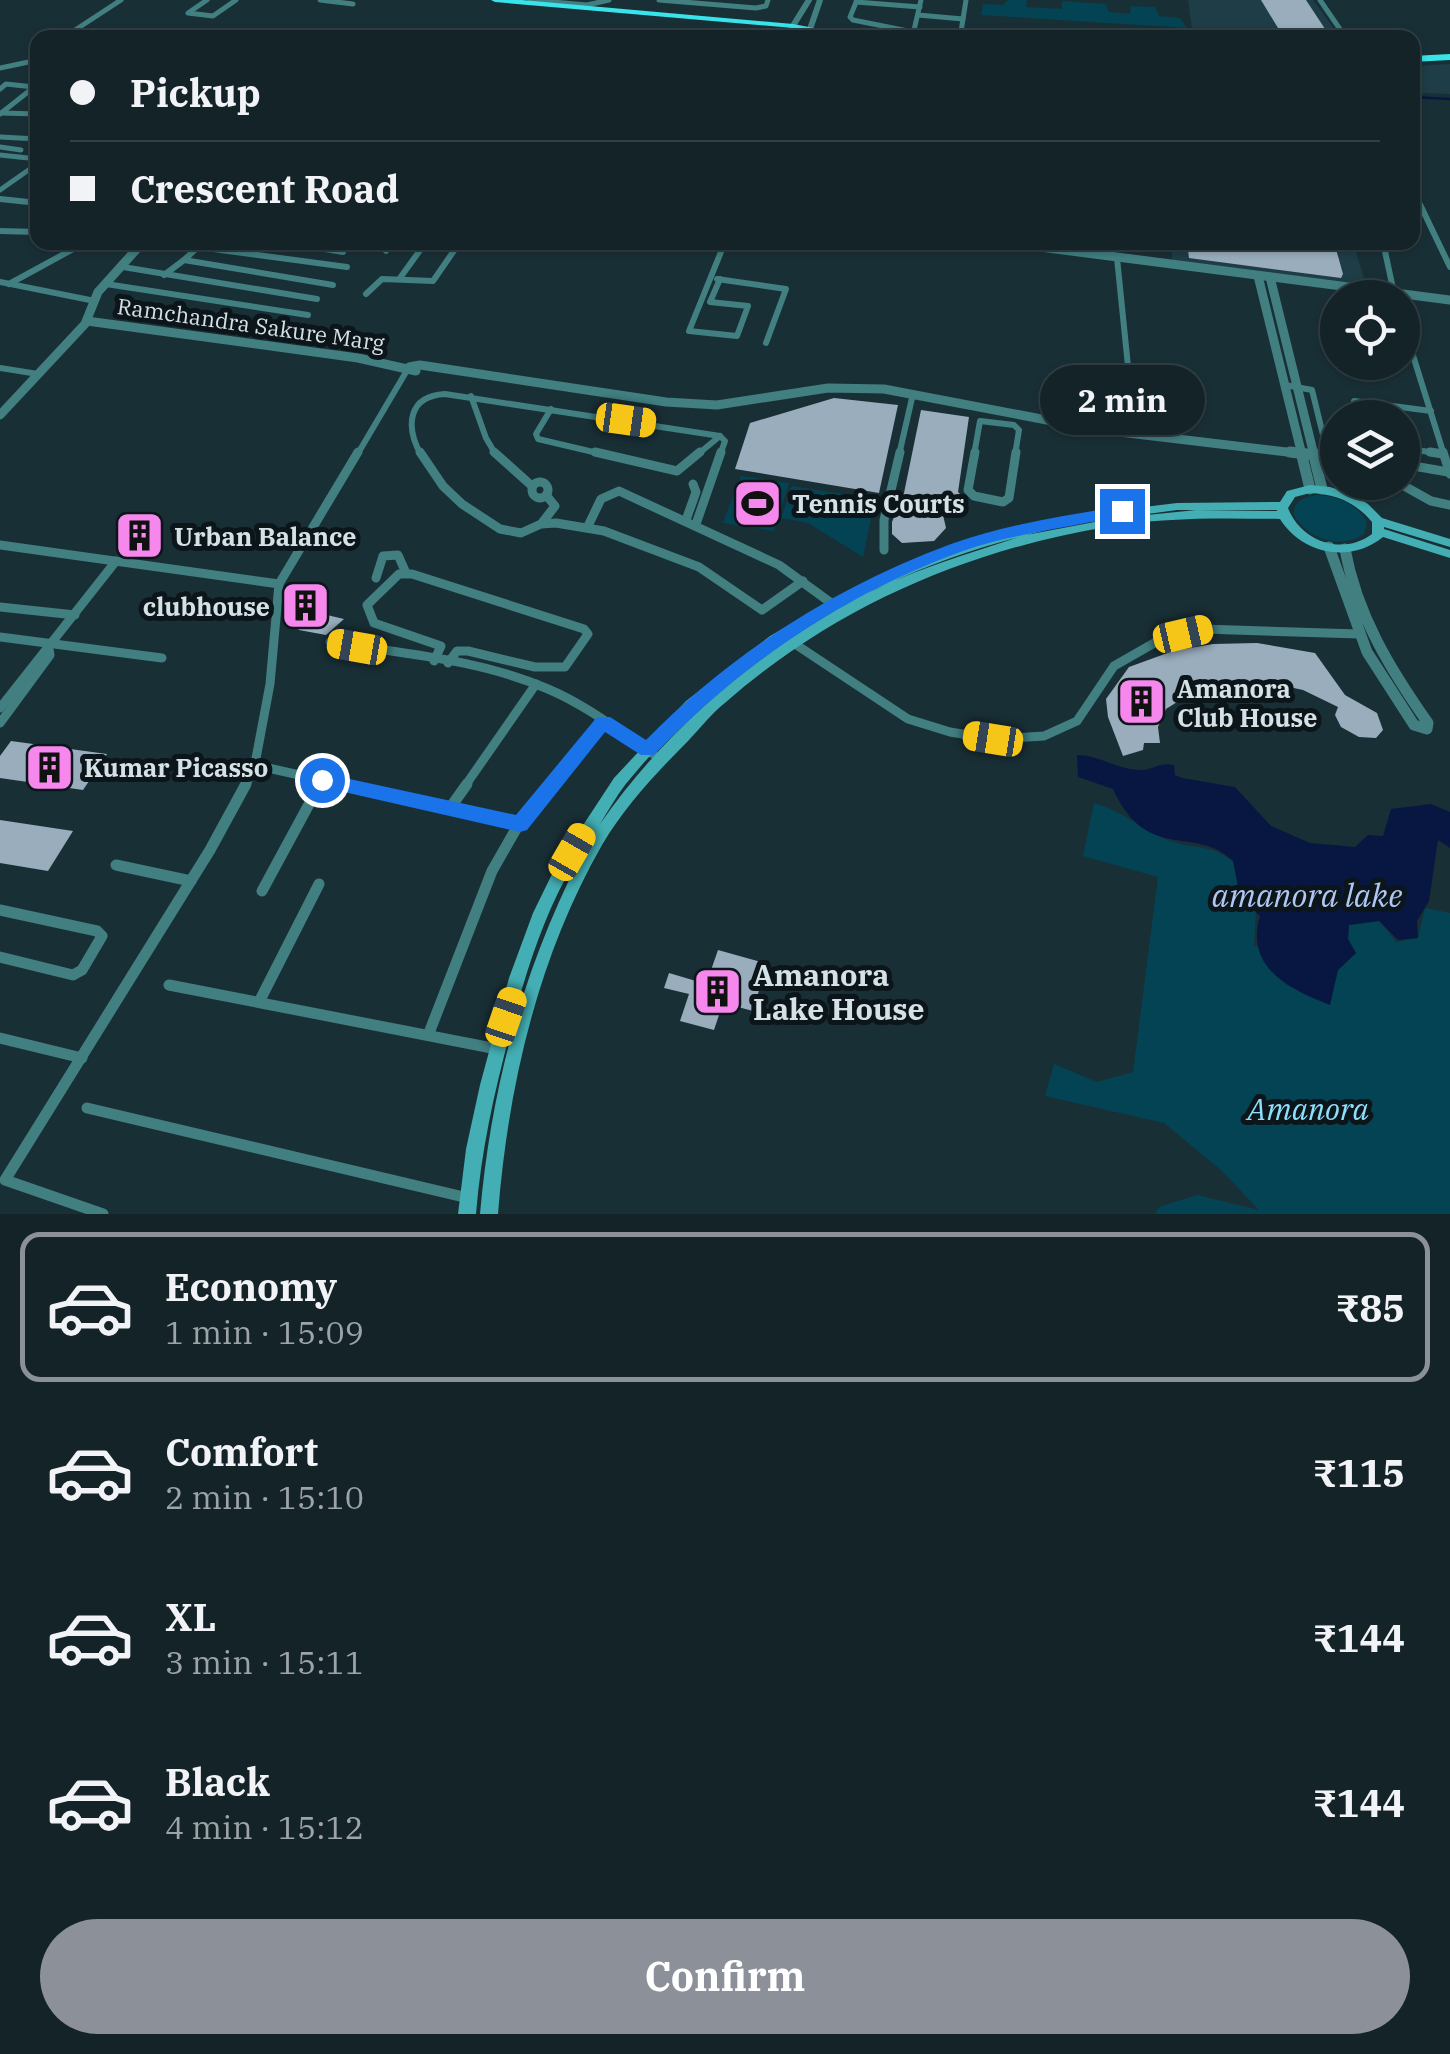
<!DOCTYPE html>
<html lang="en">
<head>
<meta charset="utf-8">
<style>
	body { margin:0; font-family:"IBM Plex Serif",serif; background:#202f34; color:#f1f3f6; height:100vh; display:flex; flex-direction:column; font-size:38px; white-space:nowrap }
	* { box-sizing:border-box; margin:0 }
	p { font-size:32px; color:#9da4a8 }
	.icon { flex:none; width:55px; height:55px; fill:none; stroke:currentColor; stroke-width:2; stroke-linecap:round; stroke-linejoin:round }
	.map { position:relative; height:1214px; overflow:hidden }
	.sheet { display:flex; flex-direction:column; background:#132328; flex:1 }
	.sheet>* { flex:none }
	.banner { position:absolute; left:30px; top:30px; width:1390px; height:220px; border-radius:20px; box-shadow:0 2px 8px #0004,0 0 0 2px #324045; display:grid; align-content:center; height:220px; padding:0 40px; background:#132328 }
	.tools { position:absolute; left:1320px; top:280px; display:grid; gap:20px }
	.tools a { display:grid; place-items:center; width:100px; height:100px; border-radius:50%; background:#132328; box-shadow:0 2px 8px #0004,0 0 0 2px #324045; font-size:50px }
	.end { position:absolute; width:45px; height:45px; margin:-22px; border:12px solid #1a73e8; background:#fff; box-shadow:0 0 0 5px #fff }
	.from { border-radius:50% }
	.bubble { position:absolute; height:70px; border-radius:35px; background:#132328; box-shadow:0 2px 8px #0004,0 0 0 2px #324045; font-size:32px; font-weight:800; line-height:70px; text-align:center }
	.car { position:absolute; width:30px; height:60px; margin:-30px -15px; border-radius:12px; box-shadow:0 0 8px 2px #0007; background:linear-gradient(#f5c518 24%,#345 0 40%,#f5c518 0 76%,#345 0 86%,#f5c518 0) }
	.banner b { display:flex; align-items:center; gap:35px; height:95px; font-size:38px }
	.banner b+b { border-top:2px solid #324045 }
	.banner i { width:25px; height:25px; background:#f1f3f6 }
	ul { padding:18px 0 0; list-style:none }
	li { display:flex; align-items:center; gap:30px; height:150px; margin:0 20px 15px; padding:0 20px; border:5px solid transparent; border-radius:20px }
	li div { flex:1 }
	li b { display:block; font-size:38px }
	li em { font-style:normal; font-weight:800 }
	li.on { border-color:#8c9099 }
	li>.icon { width:90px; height:90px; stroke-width:1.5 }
	.action { display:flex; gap:20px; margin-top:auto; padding:20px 40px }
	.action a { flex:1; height:115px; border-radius:60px; background:#8c9099; color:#fff; font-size:40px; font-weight:800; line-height:115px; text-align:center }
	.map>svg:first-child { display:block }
	.built { fill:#1e3d46 }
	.green { fill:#044353 }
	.water { fill:#081741 }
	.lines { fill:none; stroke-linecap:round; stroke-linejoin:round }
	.stream { stroke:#081741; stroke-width:2.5 }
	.building { fill:#9aadbc }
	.minor-far3 { stroke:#417f81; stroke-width:5 }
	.minor-far2 { stroke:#417f81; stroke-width:6 }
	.minor-far1 { stroke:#417f81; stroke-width:9 }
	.minor { stroke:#417f81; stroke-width:11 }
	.tertiary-far2 { stroke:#417f81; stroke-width:6 }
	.tertiary-far1 { stroke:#417f81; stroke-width:9 }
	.tertiary { stroke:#417f81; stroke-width:11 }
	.secondary { fill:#43aeb3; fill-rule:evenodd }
	.trunk { fill:#38e4ea; fill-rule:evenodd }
	.route { fill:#1a73e8 }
	.labels { text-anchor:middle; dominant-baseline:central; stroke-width:10; stroke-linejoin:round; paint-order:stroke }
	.far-street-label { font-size:22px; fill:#d4e1e6; stroke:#0c1519 }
	.poi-label { font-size:25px; font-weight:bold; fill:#d4e1e6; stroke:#0c1519; text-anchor:start }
	.near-poi-label { font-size:30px; font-weight:bold; fill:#d4e1e6; stroke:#0c1519; text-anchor:start }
	.near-park-label { font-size:30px; font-style:italic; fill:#8ce0fb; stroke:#0c1519 }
	.near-water-label { font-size:32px; font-style:italic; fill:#b0c6f3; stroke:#0c1519 }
</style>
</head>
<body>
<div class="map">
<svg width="1450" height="1214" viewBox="0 0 1450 1214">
	<rect width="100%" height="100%" fill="#192f36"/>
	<g class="built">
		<polygon points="1188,0 1313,0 1340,37 1193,37"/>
		<polygon points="1450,64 1450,94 1422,93 1413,80 1413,66"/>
		<polygon points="1170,243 1353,243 1366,284 1173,262"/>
	</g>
	<g class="green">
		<polygon points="1008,0 1027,0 1026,7 1062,9 1062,1 1105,4 1109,12 1130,14 1131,6 1155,7 1159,16 1180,18 1187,28 981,15 983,4 1003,5"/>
		<polygon points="741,476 789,483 774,531 723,523"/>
		<polygon points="792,486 875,499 863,557 808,523 781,518"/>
		<path d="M1317,495C1338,496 1356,503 1367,522L1364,534C1341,550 1307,539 1294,515C1293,500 1305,497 1317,495Z"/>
		<path d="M1094,803C1124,811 1144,832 1173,842C1198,850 1208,843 1233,861L1240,897L1256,910L1254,945L1338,970L1356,953L1348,939L1349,925L1380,921L1396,942L1418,938L1425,908L1450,913V1214H1155L1159,1207L1197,1195L1259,1210L1221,1170L1164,1123L1045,1096L1054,1064L1097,1082L1133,1072L1158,877L1083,856Z"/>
	</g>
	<path class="water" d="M1077,755C1100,755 1119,771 1143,770C1154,769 1161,762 1174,765L1175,775L1182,778L1235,787L1271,826L1310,843L1355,847L1368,835L1383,836L1391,809L1431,804L1450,812V848L1438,840L1429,901L1417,921L1418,938L1398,940L1379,921L1349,925L1348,939L1356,953L1338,970L1330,1005C1288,989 1245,967 1260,916L1240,897L1233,861C1195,824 1147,864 1113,789L1078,777Z"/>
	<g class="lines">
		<polyline class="stream" points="1412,97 1450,99"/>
	</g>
	<g class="building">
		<polygon points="1261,0 1306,0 1331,38 1284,38"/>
		<polygon points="1187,242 1334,242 1343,274 1341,278 1189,258"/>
		<polygon points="834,398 898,405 879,493 735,469 750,423"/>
		<polygon points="921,410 969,417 958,492 965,499 965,508 943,515 946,528 934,541 902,543 892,534 892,522 904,493"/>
		<polygon points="320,585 314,612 344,619 326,635 299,630 291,622 298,588"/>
		<polygon points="1257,643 1315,653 1345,695 1377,713 1383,730 1376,738 1359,737 1341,727 1335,715 1338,707 1303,690 1262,681 1233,682 1185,697 1166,709 1158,727 1160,743 1144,743 1143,750 1123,756 1108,717 1106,699 1129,667 1173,651 1213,644"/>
		<polygon points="11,741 107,754 83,790 0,778 0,756"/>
		<polygon points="0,820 73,831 48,871 0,863"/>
		<polygon points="718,950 761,962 754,985 760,987 753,1011 723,1003 714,1030 680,1021 689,994 664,988 669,973 696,981 699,970 710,973"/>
	</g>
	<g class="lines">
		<g class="minor-far3">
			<polyline points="207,0 188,13 213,16 236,0"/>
			<polyline points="320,0 353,4"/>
			<polyline points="530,0 587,5 609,0"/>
			<polyline points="659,0 756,8 766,6 768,0"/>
			<polyline points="857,0 850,17 853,20 908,31 914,30 921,0"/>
			<polyline points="1320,0 1346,38"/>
			<polyline points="856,2 920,7"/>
			<polyline points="918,15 963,19"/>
			<polyline points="63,38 121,0"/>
			<polyline points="960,38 966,0"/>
			<polyline points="0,68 38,60"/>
			<polyline points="0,89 6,84 34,87"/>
			<polyline points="1,113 38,114"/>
			<polyline points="0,114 38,84"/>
			<polyline points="0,137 38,139"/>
			<polyline points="0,147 21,150"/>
			<polyline points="0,155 38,159"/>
			<polyline points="1413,189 1418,199"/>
			<polyline points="0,190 30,169"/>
		</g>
		<g class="minor-far2">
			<polyline points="1416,196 1450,267"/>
			<polyline points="0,199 38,203"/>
			<polyline points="0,231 38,232"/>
			<polyline points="282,242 343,252"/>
			<polyline points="1383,242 1395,298"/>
			<polyline points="386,251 393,242"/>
			<polyline points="1117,258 1135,435"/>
			<polyline points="184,260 198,247 347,267"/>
			<polyline points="123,267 317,299"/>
			<polyline points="164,275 184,260 333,285"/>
			<polyline points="400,278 426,242"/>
			<polyline points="717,279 786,289 766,343"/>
			<polyline points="720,279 710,302 748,306 737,336 689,331 725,242"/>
			<polyline points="0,282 95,301"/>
			<polyline points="9,284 86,242"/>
			<polyline points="106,284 308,315"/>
			<polyline points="366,294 382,279 433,281 460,242"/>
			<polyline points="1402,320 1444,455"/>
			<polyline points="0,368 38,374"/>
			<polyline points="1285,385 1312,390 1324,439 1338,450"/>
			<polyline points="471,396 486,438 496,455"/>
			<polyline points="1354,401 1431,411"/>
			<polyline points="551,409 536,434 538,439 606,455"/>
			<polyline points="1402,422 1409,449 1443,454"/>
			<polyline points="357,455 409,367"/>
			<path d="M421,455C405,426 408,396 445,394L720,436L725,441L720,455"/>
			<polyline points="697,455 720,436"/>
			<polyline points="899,455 912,398"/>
			<polyline points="974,455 980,421 1014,425 1019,430 1015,455"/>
		</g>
		<g class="minor-far1">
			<polyline points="420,452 443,486 462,504 500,529 521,533 541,524 556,523 604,531 699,567 762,610 803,581"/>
			<polyline points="494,452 532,486"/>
			<polyline points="595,452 677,471 700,452"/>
			<polyline points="975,452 968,490 974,496 1003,502 1009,498 1016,452"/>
			<polyline points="1430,452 1443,454"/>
			<polyline points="1443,452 1450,474"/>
			<polyline points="1402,464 1448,472"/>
			<polyline points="1397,482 1431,501 1450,505"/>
			<circle cx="540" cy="490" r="8"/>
			<polyline points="686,520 696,492 693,484"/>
			<polyline points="542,523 555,506 546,495"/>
			<polyline points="696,524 721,452"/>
			<polyline points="588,526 601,499 619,491 779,565 838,608"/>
			<polyline points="0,545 279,584"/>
			<polyline points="884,550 884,520 900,452"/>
			<polyline points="376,578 383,556 398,555 406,573"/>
			<polyline points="0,607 75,615"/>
			<polyline points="0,637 162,658"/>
			<path d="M330,642C403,654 479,659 548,689C586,705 619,731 653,754"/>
			<polyline points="792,642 908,719 950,732 993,739 1044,736 1077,721 1114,666 1163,638 1203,629 1359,634"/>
			<polyline points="434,661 441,646 374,623 367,605 399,574 412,574 584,629 588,634 565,667 535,667 468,651 457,651 448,663"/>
			<polyline points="0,708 116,561"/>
			<polyline points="0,723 50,655 49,649"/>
			<polyline points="268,768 349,786"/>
			<polyline points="245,786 254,769 270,684 279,584 358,452"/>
			<polyline points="319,786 322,780"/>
			<polyline points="465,786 536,684"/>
			<polyline points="551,786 603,722"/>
		</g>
		<g class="minor">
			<polyline points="338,784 520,824"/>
			<polyline points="450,808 467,784"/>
			<polyline points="116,865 191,881"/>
			<polyline points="262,891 320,784"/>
			<polyline points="0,910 97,931 102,936 82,970 73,975 0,957"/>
			<polyline points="169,985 497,1049"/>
			<polyline points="259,1002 319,884"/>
			<polyline points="429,1033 492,871 516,829 553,784"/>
			<polyline points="0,1038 82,1058"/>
			<polyline points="87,1108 468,1198"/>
			<polyline points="103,1214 5,1180 210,850 246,784"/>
		</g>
		<g class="tertiary-far2">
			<polyline points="791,29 809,0"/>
			<polyline points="809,32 820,0"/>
		</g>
		<g class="tertiary-far1">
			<polyline points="1001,242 1450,300"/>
			<polyline points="1258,276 1302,455"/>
			<polyline points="1270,277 1314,455"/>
			<polyline points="87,321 358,358 416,371"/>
			<polyline points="409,367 420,365 666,402 717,405 828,388 884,389 1094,429 1312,455"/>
			<polyline points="0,415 85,324 98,292 143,242"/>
		</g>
		<g class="tertiary">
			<polyline points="1290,452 1315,455"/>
			<polyline points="1301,452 1310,489"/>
			<polyline points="1313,452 1322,489"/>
			<path d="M1329,547L1367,652L1414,725L1427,729L1428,723C1390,669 1357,615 1345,549"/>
		</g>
		<path class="secondary" d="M1310,485L1330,487L1352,494L1368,504L1382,518L1450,539V547L1384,527V529L1450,550V558L1383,537C1350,564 1302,554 1280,519C1222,518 1164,517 1106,527C965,551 835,607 726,702C712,713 701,727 689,740C657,772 625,806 602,845C538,957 508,1086 498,1214H480C492,1078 527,955 592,835C580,855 567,874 557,895C536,939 522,986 510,1033C494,1093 481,1152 476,1214H458L466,1149L480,1085L509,978L533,913L555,868L614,778L686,701L770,636L863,583L962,544L1070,516L1177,503L1280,502L1287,491ZM1310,493C1336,494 1355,502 1372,522V534C1343,556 1301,542 1288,508L1295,497ZM1177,510H1277V511L1196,510L1118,518ZM1105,520L1026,535L1070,524ZM1019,537C964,555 907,572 856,599C756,653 665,730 600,824C608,811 616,797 625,785C725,661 866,577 1019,537Z"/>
		<g class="trunk">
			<polygon points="491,0 522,0 793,24 866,38 845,38 793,28 495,2"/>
			<polygon points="1450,54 1450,60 1412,62 1412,56"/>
		</g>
	</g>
	<path class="route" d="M1122,506L1127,508V514C1073,528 1017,532 963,551C844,594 741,664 654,755H641L605,732L527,830L520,832L322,787L313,780L322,773L516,815L597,717H610L646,740C733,652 835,587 951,544C1006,524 1065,516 1122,506Z"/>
	<defs>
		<symbol id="stadium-square" viewBox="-11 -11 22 22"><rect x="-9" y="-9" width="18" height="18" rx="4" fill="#f688ed" stroke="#0c1519"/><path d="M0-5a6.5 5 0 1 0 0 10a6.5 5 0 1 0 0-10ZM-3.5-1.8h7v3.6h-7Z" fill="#111"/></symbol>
		<symbol id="building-square" viewBox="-11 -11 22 22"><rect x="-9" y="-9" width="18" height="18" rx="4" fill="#f688ed" stroke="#0c1519"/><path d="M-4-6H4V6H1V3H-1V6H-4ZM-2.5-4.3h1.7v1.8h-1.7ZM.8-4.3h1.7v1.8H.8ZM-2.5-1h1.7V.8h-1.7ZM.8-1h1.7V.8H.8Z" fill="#111"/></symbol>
	</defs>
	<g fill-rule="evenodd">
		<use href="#stadium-square" x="730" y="476" width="55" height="55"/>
		<use href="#building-square" x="112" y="508" width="55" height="55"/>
		<use href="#building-square" x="278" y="578" width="55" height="55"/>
		<use href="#building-square" x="1114" y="674" width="55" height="55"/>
		<use href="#building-square" x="22" y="740" width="55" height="55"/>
		<use href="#building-square" x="690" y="964" width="55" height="55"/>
	</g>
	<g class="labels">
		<g class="far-street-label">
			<text transform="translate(251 324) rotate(8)">Ramchandra Sakure Marg</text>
		</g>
		<g class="poi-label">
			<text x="792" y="503">Tennis Courts</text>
			<text x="174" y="536">Urban Balance</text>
			<text x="270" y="606" text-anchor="end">clubhouse</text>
			<text x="1177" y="688">Amanora<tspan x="1177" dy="29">Club House</tspan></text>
			<text x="84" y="767">Kumar Picasso</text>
		</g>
		<g class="near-poi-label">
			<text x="753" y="974">Amanora<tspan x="753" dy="34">Lake House</tspan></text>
		</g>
		<g class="near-park-label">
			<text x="1308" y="1108">Amanora</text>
		</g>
		<g class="near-water-label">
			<text x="1307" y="895">amanora lake</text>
		</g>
	</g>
</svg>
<div class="tools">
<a><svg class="icon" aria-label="locate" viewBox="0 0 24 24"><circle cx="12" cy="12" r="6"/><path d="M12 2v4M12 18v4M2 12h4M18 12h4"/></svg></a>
<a><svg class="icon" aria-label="layers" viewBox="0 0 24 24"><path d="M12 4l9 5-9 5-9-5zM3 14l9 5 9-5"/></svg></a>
</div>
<i class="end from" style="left:322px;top:780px"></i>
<i class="end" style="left:1122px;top:511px"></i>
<div class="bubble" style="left:1040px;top:365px;width:165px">2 min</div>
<i class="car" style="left:626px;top:420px;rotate:98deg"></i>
<i class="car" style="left:1183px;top:634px;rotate:77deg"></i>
<i class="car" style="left:357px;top:647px;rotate:280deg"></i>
<i class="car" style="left:993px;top:739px;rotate:279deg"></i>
<i class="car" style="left:572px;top:852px;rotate:30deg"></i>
<i class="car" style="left:506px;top:1017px;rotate:19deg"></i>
<div class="banner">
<b><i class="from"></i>Pickup</b>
<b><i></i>Crescent Road</b>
</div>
</div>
<section class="sheet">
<ul>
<li class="on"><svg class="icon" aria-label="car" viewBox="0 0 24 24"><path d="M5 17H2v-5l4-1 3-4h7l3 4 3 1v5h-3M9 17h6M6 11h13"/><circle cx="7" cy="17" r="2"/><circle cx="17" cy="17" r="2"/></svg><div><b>Economy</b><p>1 min · 15:09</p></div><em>₹85</em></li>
<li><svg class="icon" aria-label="car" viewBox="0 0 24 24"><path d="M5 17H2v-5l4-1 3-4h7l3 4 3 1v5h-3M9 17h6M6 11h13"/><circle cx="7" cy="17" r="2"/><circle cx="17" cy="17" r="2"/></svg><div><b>Comfort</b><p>2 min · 15:10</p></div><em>₹115</em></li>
<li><svg class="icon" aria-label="car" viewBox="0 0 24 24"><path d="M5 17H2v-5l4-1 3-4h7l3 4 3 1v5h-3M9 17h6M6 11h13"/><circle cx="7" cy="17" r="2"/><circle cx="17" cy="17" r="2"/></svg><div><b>XL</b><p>3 min · 15:11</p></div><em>₹144</em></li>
<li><svg class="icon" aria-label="car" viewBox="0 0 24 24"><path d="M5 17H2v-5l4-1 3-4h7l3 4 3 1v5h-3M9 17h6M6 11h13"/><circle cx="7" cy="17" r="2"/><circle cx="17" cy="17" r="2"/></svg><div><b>Black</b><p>4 min · 15:12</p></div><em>₹144</em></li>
</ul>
<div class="action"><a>Confirm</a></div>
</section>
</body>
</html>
